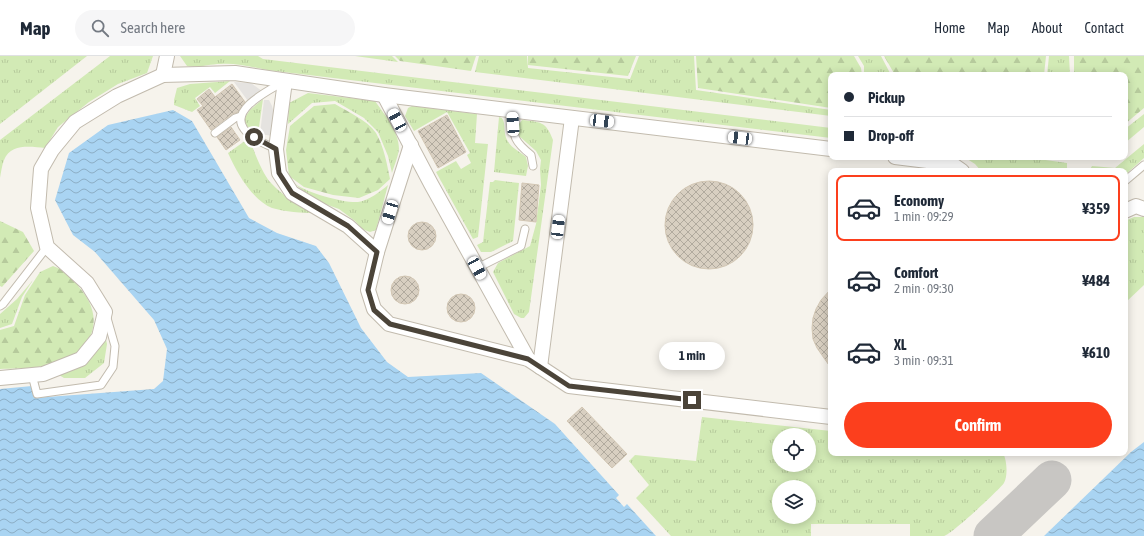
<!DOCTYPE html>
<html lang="en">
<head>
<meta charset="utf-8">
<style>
	body { margin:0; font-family:"Asap Condensed",sans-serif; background:#f6f6f7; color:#1f2937; height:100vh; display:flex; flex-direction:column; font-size:15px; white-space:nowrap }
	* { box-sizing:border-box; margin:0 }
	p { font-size:13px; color:#747a83 }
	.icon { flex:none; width:22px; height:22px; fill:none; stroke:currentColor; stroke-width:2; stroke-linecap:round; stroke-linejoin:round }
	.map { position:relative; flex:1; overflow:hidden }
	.sheet { position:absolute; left:828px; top:112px; width:300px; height:288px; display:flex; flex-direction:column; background:#fff; border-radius:8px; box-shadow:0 2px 10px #0003 }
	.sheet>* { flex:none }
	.guide { position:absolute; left:828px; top:16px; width:300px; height:88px; border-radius:8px; box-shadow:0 2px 10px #0003; display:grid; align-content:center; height:88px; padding:0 16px; background:#fff }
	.fabs { position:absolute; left:772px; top:372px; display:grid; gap:8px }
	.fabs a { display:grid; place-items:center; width:44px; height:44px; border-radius:50%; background:#fff; box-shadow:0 2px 10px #0003; font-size:20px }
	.end { position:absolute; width:18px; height:18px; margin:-9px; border:5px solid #4b4439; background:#fff; box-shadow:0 0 0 2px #fff }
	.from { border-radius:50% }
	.bubble { position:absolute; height:28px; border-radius:14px; background:#fff; box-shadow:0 2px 10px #0003; font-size:13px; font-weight:700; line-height:28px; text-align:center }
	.car { position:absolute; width:12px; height:24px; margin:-12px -6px; border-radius:5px; box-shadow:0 0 3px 1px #0007; background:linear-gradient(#fff 24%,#345 0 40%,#fff 0 76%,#345 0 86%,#fff 0) }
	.guide b { display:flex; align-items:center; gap:14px; height:38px; font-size:15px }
	.guide b+b { border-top:1px solid #e0e1e3 }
	.guide i { width:10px; height:10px; background:#1f2937 }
	ul { padding:7px 0 0; list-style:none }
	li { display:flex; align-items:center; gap:12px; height:66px; margin:0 8px 6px; padding:0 8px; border:2px solid transparent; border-radius:8px }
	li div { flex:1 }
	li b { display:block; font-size:15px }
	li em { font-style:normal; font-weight:700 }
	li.selected { border-color:#fc3f1d }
	li>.icon { width:36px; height:36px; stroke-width:1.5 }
	.cta { display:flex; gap:8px; margin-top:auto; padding:8px 16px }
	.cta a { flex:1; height:46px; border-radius:24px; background:#fc3f1d; color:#fff; font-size:16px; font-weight:700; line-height:46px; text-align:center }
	header { display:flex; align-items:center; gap:24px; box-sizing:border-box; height:56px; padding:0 20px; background:#fff; border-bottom:1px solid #e0e1e3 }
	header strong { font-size:19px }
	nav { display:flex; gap:22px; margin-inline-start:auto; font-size:14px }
	.search { width:280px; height:36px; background:#f6f6f7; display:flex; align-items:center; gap:10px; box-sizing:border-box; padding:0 14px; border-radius:22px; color:#747a83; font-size:15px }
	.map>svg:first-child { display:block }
	.grass { fill:url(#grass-tufts); fill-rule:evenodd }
	.forest { fill:url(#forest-firs) }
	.parking { fill:#e5e3e0 }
	.water { fill:url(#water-waves) }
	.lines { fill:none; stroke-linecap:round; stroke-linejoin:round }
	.taxiway { stroke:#c8c6c3; stroke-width:39 }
	.building { fill:url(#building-cross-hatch); stroke:#d3c7b4 }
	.service-casing { stroke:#c2bbae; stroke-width:9 }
	.minor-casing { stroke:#c2bbae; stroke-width:16 }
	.service { stroke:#fff; stroke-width:7 }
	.minor { stroke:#fff; stroke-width:14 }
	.route { stroke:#4b4439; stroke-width:5 }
</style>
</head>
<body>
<header>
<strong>Map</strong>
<div class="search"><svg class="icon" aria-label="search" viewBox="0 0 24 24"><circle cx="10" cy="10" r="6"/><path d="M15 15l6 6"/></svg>Search here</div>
<nav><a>Home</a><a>Map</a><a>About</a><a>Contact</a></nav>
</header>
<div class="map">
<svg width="1144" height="480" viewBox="0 0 1144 480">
	<defs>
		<pattern id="grass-tufts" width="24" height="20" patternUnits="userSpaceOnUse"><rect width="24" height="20" fill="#d2eab5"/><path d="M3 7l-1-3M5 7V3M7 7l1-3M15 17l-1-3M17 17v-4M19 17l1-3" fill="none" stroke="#b6ca9c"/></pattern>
		<pattern id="forest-firs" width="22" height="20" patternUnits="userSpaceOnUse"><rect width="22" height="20" fill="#d2eab5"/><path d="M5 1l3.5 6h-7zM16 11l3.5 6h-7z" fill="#b6ca9c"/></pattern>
		<pattern id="water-waves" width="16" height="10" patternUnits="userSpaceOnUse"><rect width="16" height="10" fill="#a9d4f2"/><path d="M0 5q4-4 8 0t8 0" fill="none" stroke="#8caec5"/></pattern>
		<pattern id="building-cross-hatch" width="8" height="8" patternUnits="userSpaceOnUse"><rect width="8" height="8" fill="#d8cfc1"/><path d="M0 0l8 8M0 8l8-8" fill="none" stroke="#b1aa9e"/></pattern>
	</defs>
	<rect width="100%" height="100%" fill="#f6f3ec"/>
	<g class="grass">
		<polygon points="0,0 87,0 0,68"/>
		<path d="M110,0H153L147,17L118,28L89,46L58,71L45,92C31,91 11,87 4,104C2,109 1,116 0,122V84Z"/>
		<path d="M180,0H258L263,3L831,72V82L267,14C252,11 236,7 221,8C208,8 201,12 187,10Z"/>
		<polygon points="355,0 392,0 398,6"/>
		<polygon points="479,0 527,0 528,12 630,23 639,0 694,0 696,34 831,54 831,60 475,16"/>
		<polygon points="858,0 881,0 891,19 864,19 864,10"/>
		<polygon points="1049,0 1069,0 1070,19 1047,19"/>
		<polygon points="230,25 215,37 210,31 195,42 200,50 192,56 174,49 174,44 177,32 190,28"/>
		<path d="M308,37L375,45C384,58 399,75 399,93C398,101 394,110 392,117L388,100L378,76L364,62L335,45L312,47L288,68L289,47Z"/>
		<polygon points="263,43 258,78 247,70 244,63 250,54"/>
		<polygon points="412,50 477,58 475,87 488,88 478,181 473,183 436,116 456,105 461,113 471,107 467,99 470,97 447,56 414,75 405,60 408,52"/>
		<polygon points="1144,58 1144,71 1125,87 1125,73"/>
		<path d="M499,61L502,62C506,68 503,76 507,84C511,92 519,95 526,101L528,110L526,120L494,116Z"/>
		<path d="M522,64C540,66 546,65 553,84L529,256L524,262H521L514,258L493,216L498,207L530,190L536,168L541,129L540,113L541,104L536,95L519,80L517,71Z"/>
		<path d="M249,82C254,95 262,117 271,127C284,141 299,150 315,157C302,157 285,156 272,152C252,144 236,115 228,97Z"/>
		<polygon points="1144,88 1144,102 1125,119 1125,115 1089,115 1092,110 1115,112"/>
		<polygon points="964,101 1024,101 1067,107 1067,115 981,115 975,108"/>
		<polygon points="495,124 519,127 513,185 491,196 481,196 477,189 483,186 490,126 493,126"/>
		<path d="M295,128C308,137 343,147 358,146C368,145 381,135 388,129L376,174L370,176L362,173L355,165L339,153L314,144Z"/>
		<polygon points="1134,161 1144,161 1144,229 1125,247 1125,165"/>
		<polygon points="33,224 22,241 12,268 0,272 0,258 17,243"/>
		<path d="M105,279L107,288L104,307L85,322H64L59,319C78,303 96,307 105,279Z"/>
		<path d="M702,361L831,375V397H1003C1007,404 1008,420 1004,427C999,434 952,478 944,480C937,480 919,480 910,480V468H811V480H671L636,442L649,429L629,405L635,399L696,405ZM779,379H809V409H779ZM779,431H809V461H779Z"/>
	</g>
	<g class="forest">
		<polygon points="395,0 476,0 471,15 400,5"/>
		<polygon points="528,0 636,0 628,20 528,9"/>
		<polygon points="696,0 854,0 861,12 862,19 831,19 831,52 698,32"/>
		<polygon points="884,0 1046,0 1044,19 895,19"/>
		<polygon points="1074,0 1144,0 1144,52 1125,68 1125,19 1074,19"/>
		<path d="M335,48C348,56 367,64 376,77C384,91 387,108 390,123L378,134L359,142L333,139L304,131L289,120L286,94L290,70L314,50Z"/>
		<polygon points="0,165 23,176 34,195 2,231 0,230"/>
		<path d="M53,210C58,212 63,214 67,217C72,220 76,226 79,231C101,256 99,284 69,302C50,313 22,312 0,313V274L14,270L25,239L40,216Z"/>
	</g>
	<g class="parking">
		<polygon points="234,26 251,27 262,35 248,45"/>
		<polygon points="264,44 269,44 272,50 275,61 273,80 260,78"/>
	</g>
	<g class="water">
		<polygon points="173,54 192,65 249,162 277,177 316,190 329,207 361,272 387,306 408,321 481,317 555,368 619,439 616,442 624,451 627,448 656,480 0,480 0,333 32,330 34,342 154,333 163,325 167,293 154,264 95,196 73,179 55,144 69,97 108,69"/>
		<polygon points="1144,386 1144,480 1044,480 1131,396"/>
	</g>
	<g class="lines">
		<polyline class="taxiway" points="993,480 1052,424"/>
	</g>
	<g class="building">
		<polygon points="232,28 245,46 238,56 232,58 211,74 197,54 203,50 197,43 209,33 215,41"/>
		<polygon points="447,59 466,96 438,112 418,75"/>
		<polygon points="231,71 240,84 226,94 217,81"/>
		<circle cx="709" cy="169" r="44"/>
		<polygon points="522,127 539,129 536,166 519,164"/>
		<circle cx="422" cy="180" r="14"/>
		<circle cx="405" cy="234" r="14"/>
		<polygon points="831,233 831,312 817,292 813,283 812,272 813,262 816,253 821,244"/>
		<circle cx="461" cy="252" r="14"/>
		<polygon points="582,351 627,398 612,412 567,365"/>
	</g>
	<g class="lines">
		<defs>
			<g id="service">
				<path d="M512,54C514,79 511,83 531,99L533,110"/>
				<polyline points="215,77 235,62 241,60"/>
				<path d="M276,93C266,88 251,83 244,73C229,53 270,34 283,26"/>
				<polyline points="1125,125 1144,109"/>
				<polyline points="477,212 521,190 525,173"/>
				<polyline points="0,250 3,248 47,191"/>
				<polyline points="32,319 37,338 101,329 113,311 115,290 107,262"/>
			</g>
			<g id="minor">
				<polyline points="163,19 167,0"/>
				<polyline points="285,25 276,93 279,117 292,137 348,170 377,196"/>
				<polyline points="384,39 431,128 528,303"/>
				<polyline points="411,89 377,196 368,234 374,253 389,268 528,303 569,330 831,361"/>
				<polyline points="895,101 952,108 962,115"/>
				<polyline points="1125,155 1136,150 1144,153"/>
				<polyline points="540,311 572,62"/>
				<polyline points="0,322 43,318 81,303 99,281 105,256 87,227 47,191 38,152 41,113 52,94 75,66 117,40 163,19 235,17 384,39 831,93"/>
			</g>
		</defs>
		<use href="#service" class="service-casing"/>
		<use href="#minor" class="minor-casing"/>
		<use href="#service" class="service"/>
		<use href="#minor" class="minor"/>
	</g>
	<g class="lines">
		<polyline class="route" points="254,81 276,93 279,117 292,137 348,170 377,196 368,234 374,254 390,268 528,303 569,330 692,344"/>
	</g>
</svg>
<div class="fabs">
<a><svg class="icon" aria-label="locate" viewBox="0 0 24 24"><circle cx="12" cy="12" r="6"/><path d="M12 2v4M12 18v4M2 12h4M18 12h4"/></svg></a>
<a><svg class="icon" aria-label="layers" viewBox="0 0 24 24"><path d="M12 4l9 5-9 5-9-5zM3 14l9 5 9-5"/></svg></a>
</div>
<i class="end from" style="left:254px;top:81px"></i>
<i class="end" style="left:692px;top:344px"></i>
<div class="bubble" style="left:659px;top:286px;width:66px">1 min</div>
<i class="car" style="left:397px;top:64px;rotate:331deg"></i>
<i class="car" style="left:602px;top:65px;rotate:97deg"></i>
<i class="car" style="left:513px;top:68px;rotate:356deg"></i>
<i class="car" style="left:740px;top:82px;rotate:277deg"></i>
<i class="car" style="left:390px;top:156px;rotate:197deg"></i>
<i class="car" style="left:558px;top:171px;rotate:7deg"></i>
<i class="car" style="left:477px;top:212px;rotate:151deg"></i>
<div class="guide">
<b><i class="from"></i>Pickup</b>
<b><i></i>Drop-off</b>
</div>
<section class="sheet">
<ul>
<li class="selected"><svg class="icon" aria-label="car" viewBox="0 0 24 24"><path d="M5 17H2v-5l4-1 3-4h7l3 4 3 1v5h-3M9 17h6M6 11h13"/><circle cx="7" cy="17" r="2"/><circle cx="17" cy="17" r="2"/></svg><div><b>Economy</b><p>1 min · 09:29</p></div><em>¥359</em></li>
<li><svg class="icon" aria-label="car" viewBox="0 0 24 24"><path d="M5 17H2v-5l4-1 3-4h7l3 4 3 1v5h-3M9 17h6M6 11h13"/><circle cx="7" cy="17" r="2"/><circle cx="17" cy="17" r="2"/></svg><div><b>Comfort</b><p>2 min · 09:30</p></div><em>¥484</em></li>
<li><svg class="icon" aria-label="car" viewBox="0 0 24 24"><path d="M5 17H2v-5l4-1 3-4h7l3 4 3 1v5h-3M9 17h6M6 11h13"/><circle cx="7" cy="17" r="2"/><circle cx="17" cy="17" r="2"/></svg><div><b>XL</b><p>3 min · 09:31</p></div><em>¥610</em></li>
</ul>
<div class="cta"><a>Confirm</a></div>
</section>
</div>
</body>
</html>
